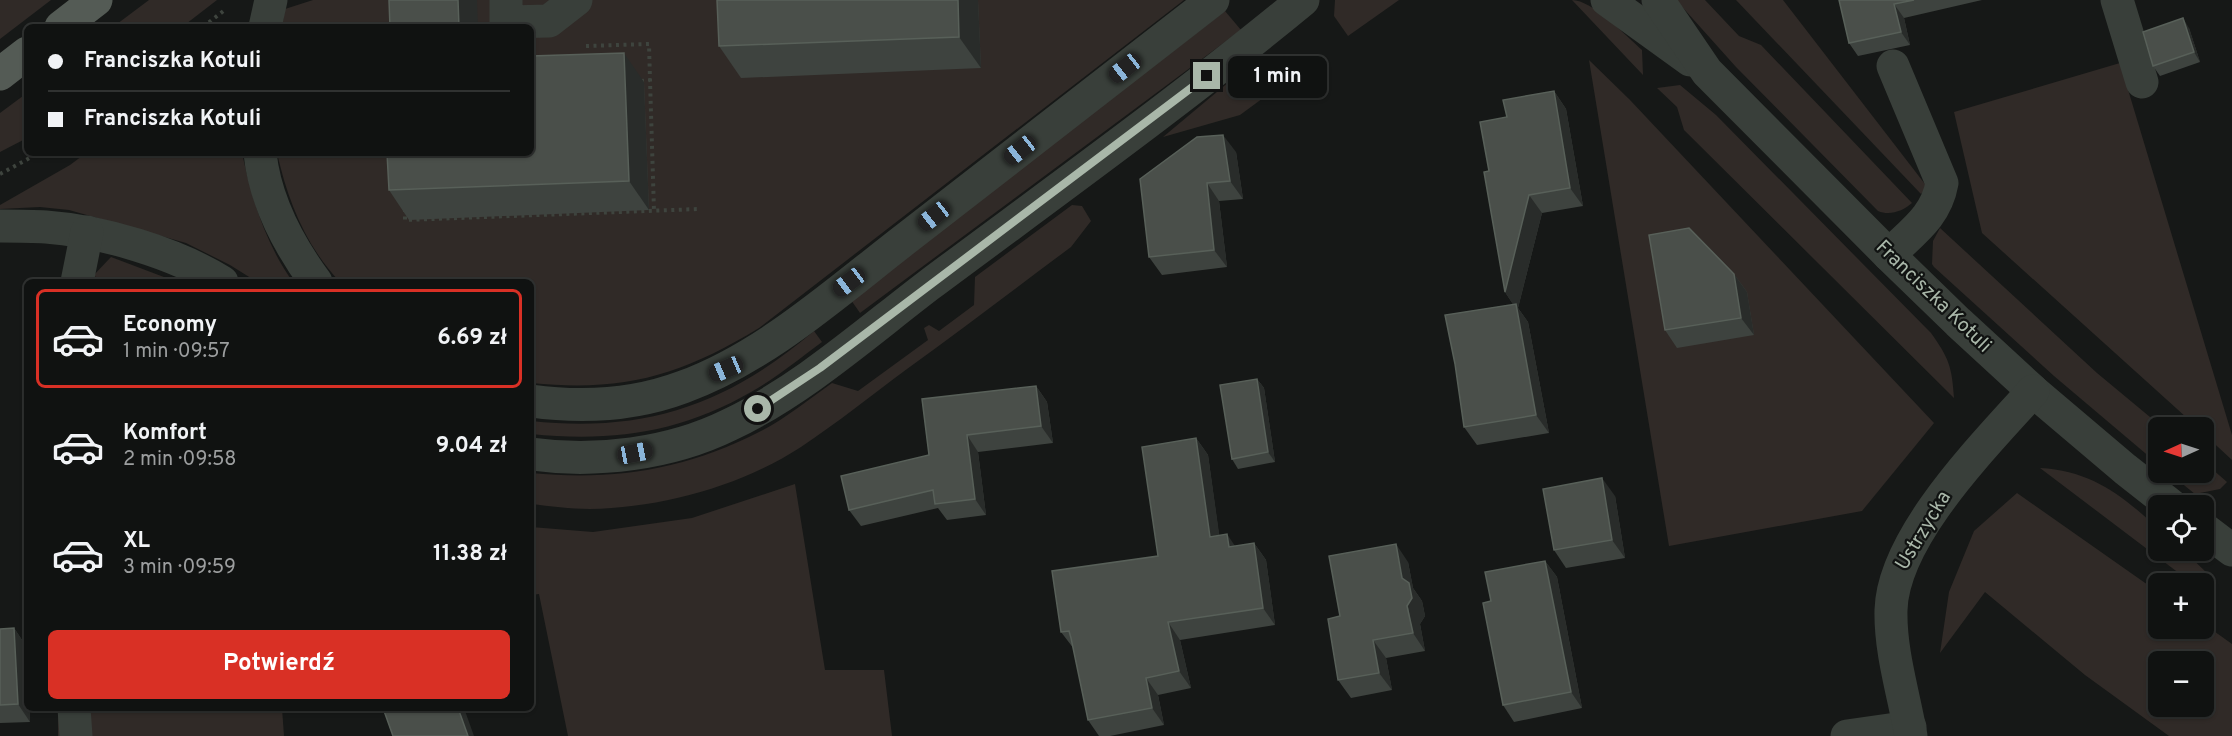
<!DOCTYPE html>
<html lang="pl">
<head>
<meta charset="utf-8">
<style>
	body { margin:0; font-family:Overpass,sans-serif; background:#191b1a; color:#f1f3f6; height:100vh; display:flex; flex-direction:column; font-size:22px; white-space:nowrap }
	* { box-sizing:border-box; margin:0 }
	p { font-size:20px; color:#9c9e9f }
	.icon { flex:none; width:33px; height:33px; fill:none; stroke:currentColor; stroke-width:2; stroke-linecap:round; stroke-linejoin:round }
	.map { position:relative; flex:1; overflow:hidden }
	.sheet { position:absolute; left:24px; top:279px; width:510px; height:432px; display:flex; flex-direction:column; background:#101211; border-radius:9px; box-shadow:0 2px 4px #0004,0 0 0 2px #303231 }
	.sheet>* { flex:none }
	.guide { position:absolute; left:24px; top:24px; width:510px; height:132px; border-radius:9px; box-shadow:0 2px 4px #0004,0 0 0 2px #303231; display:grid; align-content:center; height:132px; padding:0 24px; background:#101211 }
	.needle { width:39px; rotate:267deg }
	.tools { position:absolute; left:2148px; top:417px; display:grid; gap:12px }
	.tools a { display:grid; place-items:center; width:66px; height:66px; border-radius:9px; background:#101211; box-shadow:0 2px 4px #0004,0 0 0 2px #303231; font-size:30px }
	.end { position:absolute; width:27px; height:27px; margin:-14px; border:8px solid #a9b7a9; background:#111; box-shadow:0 0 0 3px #111 }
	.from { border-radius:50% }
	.bubble { position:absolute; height:42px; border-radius:9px; background:#101211; box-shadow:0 2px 4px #0004,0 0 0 2px #303231; font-size:20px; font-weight:700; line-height:42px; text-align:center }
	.car { position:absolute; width:18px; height:36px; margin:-18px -9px; border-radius:8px; box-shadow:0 0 4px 2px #0007; background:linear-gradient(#222 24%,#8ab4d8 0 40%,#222 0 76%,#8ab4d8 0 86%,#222 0) }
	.guide b { display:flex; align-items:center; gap:21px; height:57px; font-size:22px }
	.guide b+b { border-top:2px solid #303231 }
	.guide i { width:15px; height:15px; background:#f1f3f6 }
	ul { padding:10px 0 0; list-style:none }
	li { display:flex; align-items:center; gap:18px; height:99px; margin:0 12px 9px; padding:0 12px; border:3px solid transparent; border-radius:9px }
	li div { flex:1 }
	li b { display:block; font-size:22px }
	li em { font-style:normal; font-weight:700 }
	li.current { border-color:#d93025 }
	li>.icon { width:54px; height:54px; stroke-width:1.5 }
	.primary-button { display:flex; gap:12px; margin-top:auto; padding:12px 24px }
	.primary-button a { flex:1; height:69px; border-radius:9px; background:#d93025; color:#fff; font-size:24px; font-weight:700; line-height:69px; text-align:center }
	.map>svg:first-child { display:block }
	.green { fill:#302a27; fill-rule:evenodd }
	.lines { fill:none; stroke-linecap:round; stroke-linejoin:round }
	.path { stroke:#3e443e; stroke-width:4; stroke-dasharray:3 4.5; stroke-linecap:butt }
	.minor { stroke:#393f3a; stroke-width:33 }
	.major { stroke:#545b55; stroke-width:33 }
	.wall { fill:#3e433f }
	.shaded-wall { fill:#292c2a }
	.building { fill:#4a4f4a; stroke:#586059; stroke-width:1.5 }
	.route { stroke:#a9b7a9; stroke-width:8 }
	.labels { text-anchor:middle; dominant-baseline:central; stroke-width:4.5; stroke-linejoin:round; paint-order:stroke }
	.street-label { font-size:20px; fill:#a9b7a9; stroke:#111312 }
</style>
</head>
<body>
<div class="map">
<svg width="2232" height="736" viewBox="0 0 2232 736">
	<rect width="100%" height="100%" fill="#161817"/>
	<g class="green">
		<polygon points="0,0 51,0 0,39"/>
		<polygon points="149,0 217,0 182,27 113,27"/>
		<path d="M313,0H1184L759,328C680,376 624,392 531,383V282H340C305,245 288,201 277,153H531V27H282L285,9Z"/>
		<polygon points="1335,0 1399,0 1348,36 1334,16"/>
		<path d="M1572,0C1592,0 1626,36 1642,50L1643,75Z"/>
		<path d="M1676,0H1705L1739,36L1761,45L1912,203C1903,211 1890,216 1878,211L1736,67Z"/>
		<polygon points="1736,0 1783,0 1928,188 1921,194"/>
		<polygon points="1225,11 1241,30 860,313 851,300"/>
		<polygon points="1260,56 1279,82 1278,87 1240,115 1163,137"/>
		<polygon points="1589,60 1630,100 1934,423 1862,511 1669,546"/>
		<polygon points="2120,63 2232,435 2232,460 2204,434 2204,428 2197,427 1982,233 1954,112"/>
		<path d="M1680,85L1716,115L1931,333C1949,358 1952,367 1954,398L1684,130L1677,107L1657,88Z"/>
		<polygon points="27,93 27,138 0,152 0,113"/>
		<path d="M86,153H242C252,199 265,243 293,282H257L230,265L186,243L69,210L40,207L0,209V205L70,165Z"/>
		<path d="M1072,205L1082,206L1091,221L1071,247C1016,288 962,329 907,369C872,395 837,423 801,447C741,486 661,508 590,509C570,509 550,506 531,504V473C613,481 685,470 759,432C785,419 808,400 832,383L858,391L928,340L924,328L929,325L939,331L974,305L975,277Z"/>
		<polygon points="1940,228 2097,373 2162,427 2158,428 2158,464 2054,376 1934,267 1932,264 1933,241"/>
		<polygon points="111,257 177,282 113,282 93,276"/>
		<path d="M814,331L822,342C799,359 776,378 751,392C680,433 612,442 531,434V421C645,433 727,405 814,331Z"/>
		<polygon points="2204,462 2227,482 2220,489 2195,494 2169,473 2204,472"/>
		<path d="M2040,468C2092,471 2121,495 2158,528V550L2184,551L2208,574L2204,586V584L2192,583Z"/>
		<polygon points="795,484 825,670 884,670 892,736 568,736 539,594 531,595 531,527 593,532 692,518"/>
		<path d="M2017,493L2158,592V628H2204V624L2232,644V736H2169L2085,675L1985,592L1940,653L1949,592L1974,531ZM2158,662H2204V706H2158Z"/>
		<polygon points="58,708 282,708 284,736 58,736"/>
	</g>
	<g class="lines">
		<g class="path">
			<polyline points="203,27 226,9"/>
			<polyline points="586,46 649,44 650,80"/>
			<polyline points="641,81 650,80 654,211"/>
			<polyline points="0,174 39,153"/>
			<polyline points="405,209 405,220 699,209"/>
		</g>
		<g class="minor">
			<polyline points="506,0 506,22 549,21 576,0"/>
			<polyline points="1607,0 1690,60"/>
			<polyline points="1658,0 1707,72 1889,255 1958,322 2033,391 2125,469 2172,506"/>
			<polyline points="2117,0 2142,82"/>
			<polyline points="265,27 271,0"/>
			<path d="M260,153C265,201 288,244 316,282"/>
			<path d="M0,226C15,226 31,226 46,227C102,231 175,253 222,282"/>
			<path d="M1889,255C1912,232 1936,217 1942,183L1893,66"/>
			<polyline points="77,282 87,232"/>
			<path d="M531,401C582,408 635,405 683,387C766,357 839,290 908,237C1010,158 1111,79 1213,0"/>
			<path d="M531,454C596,463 670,454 729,425C801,391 866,333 929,285C1055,191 1182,100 1303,0"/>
			<polyline points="2204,529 2232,550"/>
			<polyline points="74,708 76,736"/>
			<polyline points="1847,736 1910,727"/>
			<path d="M1911,736C1904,695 1890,652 1891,610C1893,536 1986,444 2033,391"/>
		</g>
		<g class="major">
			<polyline points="61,27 96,0"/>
			<polyline points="0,74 27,53"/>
		</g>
	</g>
	<g class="wall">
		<polygon points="978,0 981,68 741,78 719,46"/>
		<polygon points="1839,0 1982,0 1904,18 1910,45 1858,56 1849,43"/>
		<polygon points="2189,28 2200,62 2160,76 2153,66"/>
		<polygon points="644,82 649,210 409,220 389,190"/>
		<polygon points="1554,91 1566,109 1583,206 1542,213 1518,308 1528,322 1549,433 1477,445 1464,427 1513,304 1505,292 1489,171 1507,117"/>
		<polygon points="1236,152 1243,199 1219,201 1227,267 1162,275 1149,257 1140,179"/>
		<polygon points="1734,274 1747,292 1754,335 1677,348 1665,330"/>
		<polygon points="1257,379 1264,388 1275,462 1238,469 1232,459"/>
		<polygon points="1036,386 1047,402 1053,443 978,452 986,515 947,520 938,508 861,526 849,510 929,455"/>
		<polygon points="1196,438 1208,455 1219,535 1235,546 1254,543 1266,560 1275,625 1180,640 1191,688 1158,695 1164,725 1110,736 1099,736 1088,720 1074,649 1061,632 1158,556"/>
		<polygon points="1615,496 1625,558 1566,568 1554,550"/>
		<polygon points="1545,561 1557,577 1582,708 1514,722 1503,705 1491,601"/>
		<polygon points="1408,562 1413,588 1422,601 1425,616 1420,624 1425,651 1386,658 1392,690 1351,698 1338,680"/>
		<polygon points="14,628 26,646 30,722 0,723 0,629"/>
	</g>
	<g class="shaded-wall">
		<polygon points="458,0 477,0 478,27 459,27"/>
		<polygon points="958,0 978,0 981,68 959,37"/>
		<polygon points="1894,4 1904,18 1910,45 1901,32"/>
		<polygon points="2183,18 2189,28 2200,62 2194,52"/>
		<polygon points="624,53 644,82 649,210 629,181"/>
		<polygon points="1554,91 1566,109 1583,206 1570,188"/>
		<polygon points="1223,135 1236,152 1243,199 1230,181"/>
		<polygon points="1207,183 1219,201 1227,267 1214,250"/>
		<polygon points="1529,195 1542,213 1518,308 1528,322 1549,433 1536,415 1516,309 1505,292"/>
		<polygon points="1734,274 1747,292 1754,335 1741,318"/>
		<polygon points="1257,379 1264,388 1275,462 1268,452"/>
		<polygon points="1036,386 1047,402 1053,443 1041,426"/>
		<polygon points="967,435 978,452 986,515 975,499"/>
		<polygon points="1196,438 1208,455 1222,554 1210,537"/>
		<polygon points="1602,478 1615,496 1625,558 1612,540"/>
		<polygon points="1227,534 1239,552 1229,547"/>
		<polygon points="1254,543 1266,560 1275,625 1263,608"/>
		<polygon points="1396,544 1408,562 1413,588 1422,601 1425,616 1420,624 1425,651 1413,633"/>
		<polygon points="1545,561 1557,577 1582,708 1571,692"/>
		<polygon points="1168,622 1180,640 1191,688 1179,671"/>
		<polygon points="14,628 26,646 27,708 30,708 30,722 18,704"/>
		<polygon points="1373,640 1386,658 1392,690 1379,673"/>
		<polygon points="1146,678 1158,695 1164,725 1152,708"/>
		<polygon points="458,708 464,708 474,736 468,736"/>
	</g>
	<g class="building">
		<polygon points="389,0 458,0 459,27 390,27"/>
		<polygon points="717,0 958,0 959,37 719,46"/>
		<polygon points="1839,0 1914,0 1894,4 1901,32 1849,43"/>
		<polygon points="2183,18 2194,52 2153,66 2143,32"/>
		<polygon points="624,53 629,181 389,190 387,153 531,153 531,56"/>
		<polygon points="1554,91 1570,188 1529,195 1505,292 1484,172 1489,171 1480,122 1507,117 1503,100"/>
		<polygon points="1223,135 1230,181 1207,183 1214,250 1149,257 1140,179 1197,137"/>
		<polygon points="1689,228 1734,274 1741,318 1665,330 1649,235"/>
		<polygon points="1516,304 1536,415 1464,427 1455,364 1445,315"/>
		<polygon points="1257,379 1268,452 1232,459 1220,385"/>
		<polygon points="1036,386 1041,426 967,435 975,499 935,504 933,490 849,510 841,476 929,455 922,399"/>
		<polygon points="1196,438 1210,537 1227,534 1229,547 1254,543 1263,608 1168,622 1179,671 1146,678 1152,708 1088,720 1071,638 1069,631 1061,632 1052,571 1158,556 1142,447"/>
		<polygon points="1602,478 1612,540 1554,550 1543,489"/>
		<polygon points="1396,544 1402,578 1409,583 1412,598 1407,606 1413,633 1373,640 1379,673 1338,680 1328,619 1340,616 1329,556"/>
		<polygon points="1545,561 1571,692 1503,705 1483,603 1491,601 1485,572"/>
		<polygon points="14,628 18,704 0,705 0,629"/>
		<polygon points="383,708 458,708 468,736 393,736"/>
	</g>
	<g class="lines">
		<polyline class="route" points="758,409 820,368 1207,76"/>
	</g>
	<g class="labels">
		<g class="street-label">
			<text transform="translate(1933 297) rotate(44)">Franciszka Kotuli</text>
			<text transform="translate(1924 531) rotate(-59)">Ustrzycka</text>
		</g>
	</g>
</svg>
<div class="tools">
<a><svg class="needle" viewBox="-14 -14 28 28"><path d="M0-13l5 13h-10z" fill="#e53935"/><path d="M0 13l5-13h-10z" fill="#9c9e9f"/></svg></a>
<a><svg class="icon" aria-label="locate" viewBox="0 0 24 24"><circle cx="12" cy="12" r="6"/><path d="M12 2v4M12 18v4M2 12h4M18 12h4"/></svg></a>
<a>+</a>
<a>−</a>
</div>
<i class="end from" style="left:758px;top:409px"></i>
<i class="end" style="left:1207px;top:76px"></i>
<div class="bubble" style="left:1228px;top:56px;width:99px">1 min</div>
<i class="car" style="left:1125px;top:68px;rotate:232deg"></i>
<i class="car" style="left:1020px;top:150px;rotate:232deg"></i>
<i class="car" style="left:934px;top:216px;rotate:232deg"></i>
<i class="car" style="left:849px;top:282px;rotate:233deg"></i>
<i class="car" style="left:726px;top:369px;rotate:247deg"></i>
<i class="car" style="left:635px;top:453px;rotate:79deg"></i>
<div class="guide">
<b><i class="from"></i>Franciszka Kotuli</b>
<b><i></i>Franciszka Kotuli</b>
</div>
<section class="sheet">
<ul>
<li class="current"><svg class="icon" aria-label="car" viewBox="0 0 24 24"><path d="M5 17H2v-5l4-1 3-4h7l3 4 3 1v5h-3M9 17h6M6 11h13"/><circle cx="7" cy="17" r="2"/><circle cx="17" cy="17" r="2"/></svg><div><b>Economy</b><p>1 min · 09:57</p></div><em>6.69 zł</em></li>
<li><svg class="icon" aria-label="car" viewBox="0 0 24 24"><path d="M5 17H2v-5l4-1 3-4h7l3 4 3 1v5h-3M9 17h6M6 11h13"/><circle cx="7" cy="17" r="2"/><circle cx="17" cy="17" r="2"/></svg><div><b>Komfort</b><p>2 min · 09:58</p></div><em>9.04 zł</em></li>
<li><svg class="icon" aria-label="car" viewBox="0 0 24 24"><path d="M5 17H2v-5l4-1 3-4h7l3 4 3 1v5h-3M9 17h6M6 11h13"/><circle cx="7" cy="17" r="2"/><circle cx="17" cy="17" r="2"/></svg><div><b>XL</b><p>3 min · 09:59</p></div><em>11.38 zł</em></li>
</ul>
<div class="primary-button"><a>Potwierdź</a></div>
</section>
</div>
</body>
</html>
